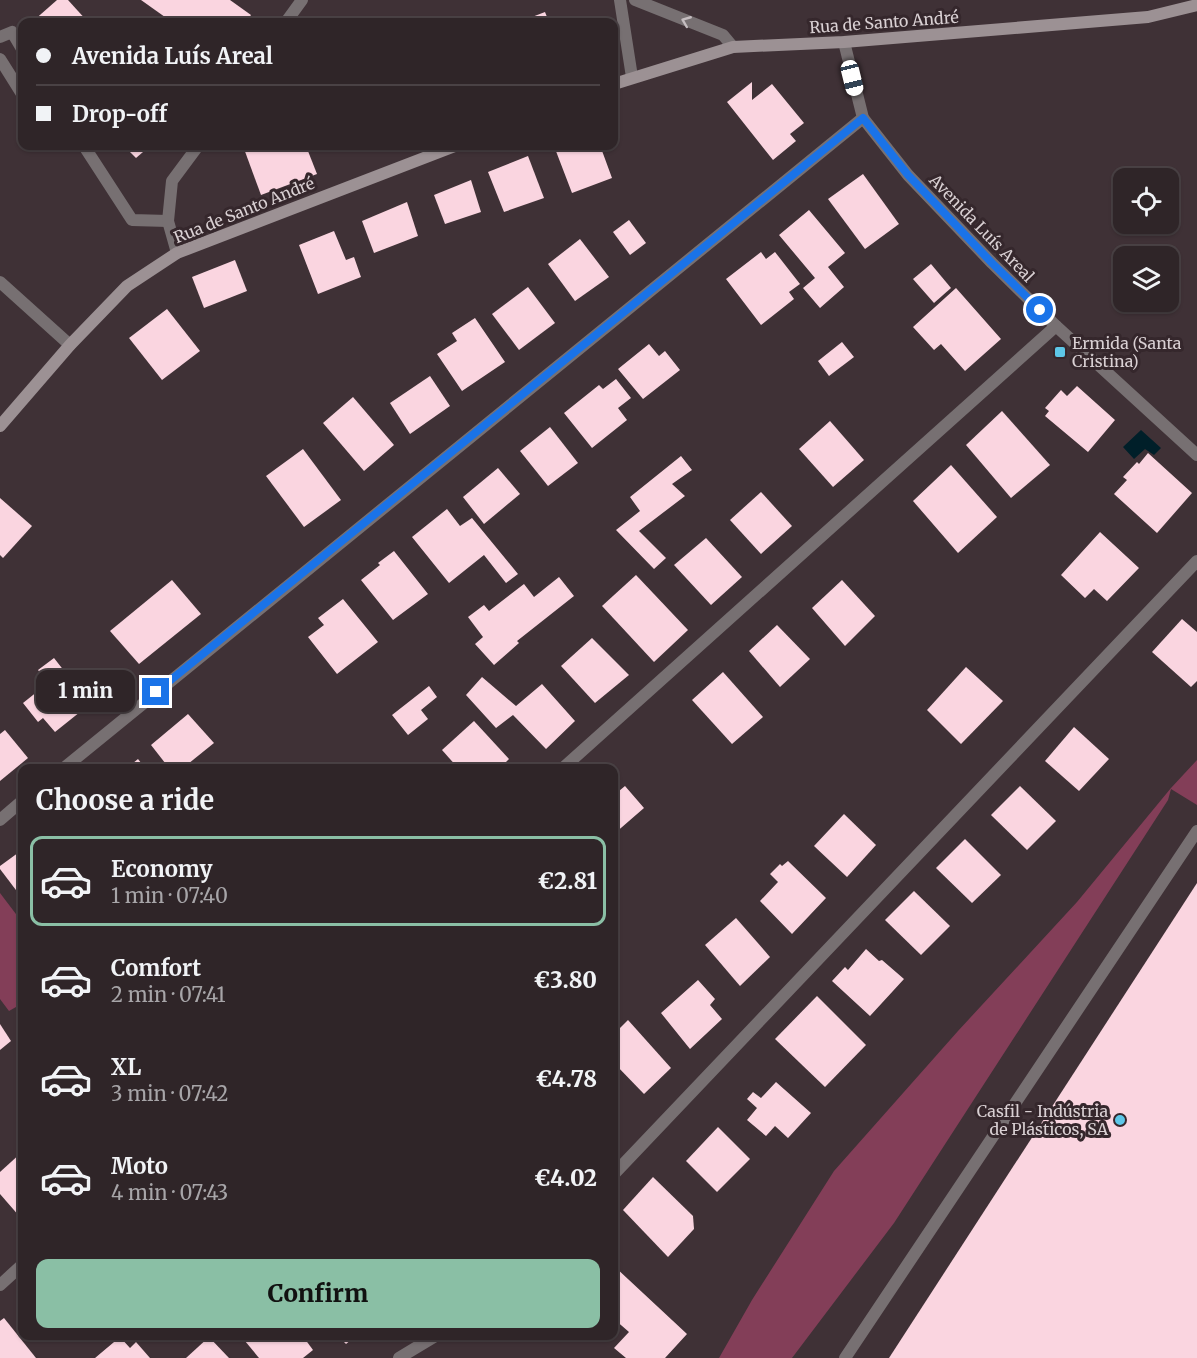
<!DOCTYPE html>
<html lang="en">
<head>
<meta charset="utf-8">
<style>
	body { margin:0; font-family:Merriweather,serif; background:#372d30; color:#f1f3f6; height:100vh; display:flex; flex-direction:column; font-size:22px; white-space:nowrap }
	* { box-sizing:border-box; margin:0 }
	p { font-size:20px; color:#a7a5a8 }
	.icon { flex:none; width:33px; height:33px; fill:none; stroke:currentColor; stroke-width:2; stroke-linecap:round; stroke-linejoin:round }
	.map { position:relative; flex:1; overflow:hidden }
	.drawer { position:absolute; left:18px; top:764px; width:600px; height:576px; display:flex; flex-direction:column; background:#2f2528; border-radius:12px; box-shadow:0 2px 4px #0004,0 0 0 2px #4a4245 }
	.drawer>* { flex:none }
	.hud { position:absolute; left:18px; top:18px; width:600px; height:132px; border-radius:12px; box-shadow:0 2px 4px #0004,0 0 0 2px #4a4245; display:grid; align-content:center; height:132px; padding:0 18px; background:#2f2528 }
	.tools { position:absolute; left:1113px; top:168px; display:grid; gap:12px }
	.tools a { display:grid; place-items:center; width:66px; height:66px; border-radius:12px; background:#2f2528; box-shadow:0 2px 4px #0004,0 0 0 2px #4a4245; font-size:30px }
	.end { position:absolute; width:27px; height:27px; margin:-14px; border:8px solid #1a73e8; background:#fff; box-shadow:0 0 0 3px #fff }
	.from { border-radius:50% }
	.bubble { position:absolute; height:42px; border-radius:12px; background:#2f2528; box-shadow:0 2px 4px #0004,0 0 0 2px #4a4245; font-size:20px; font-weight:800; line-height:42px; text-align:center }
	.car { position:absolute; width:18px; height:36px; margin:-18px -9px; border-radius:8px; box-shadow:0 0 4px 2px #0007; background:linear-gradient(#fff 24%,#345 0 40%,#fff 0 76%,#345 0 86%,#fff 0) }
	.hud b { display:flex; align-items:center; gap:21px; height:57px; font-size:22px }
	.hud b+b { border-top:2px solid #4a4245 }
	.hud i { width:15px; height:15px; background:#f1f3f6 }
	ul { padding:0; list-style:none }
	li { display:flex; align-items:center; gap:18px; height:90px; margin:0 12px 9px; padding:0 6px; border:3px solid transparent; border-radius:12px }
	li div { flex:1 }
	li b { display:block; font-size:22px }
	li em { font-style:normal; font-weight:800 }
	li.active { border-color:#8abfa5 }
	li>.icon { width:54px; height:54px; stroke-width:1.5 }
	h2 { padding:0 18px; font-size:27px; line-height:72px }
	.action { display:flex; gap:12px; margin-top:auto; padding:12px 18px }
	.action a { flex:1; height:69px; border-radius:12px; background:#8abfa5; color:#111; font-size:24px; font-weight:800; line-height:69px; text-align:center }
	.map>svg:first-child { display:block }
	.green { fill:#833e58 }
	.water { fill:#001f29 }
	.building { fill:#fad5e0 }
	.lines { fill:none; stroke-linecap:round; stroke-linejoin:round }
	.service { stroke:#777072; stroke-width:12 }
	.minor { stroke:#777072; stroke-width:12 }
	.tertiary { stroke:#777072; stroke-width:12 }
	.secondary { stroke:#9c9194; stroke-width:12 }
	.oneway { stroke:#c5bdc0 }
	.route { stroke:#1a73e8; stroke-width:8 }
	.poi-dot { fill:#5dc7e8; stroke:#35272c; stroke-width:2 }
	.labels { text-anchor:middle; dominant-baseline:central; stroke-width:6; stroke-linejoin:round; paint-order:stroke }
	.street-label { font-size:16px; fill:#d9d0d3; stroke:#35272c }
	.poi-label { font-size:16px; fill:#d9d0d3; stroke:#35272c; text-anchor:start }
</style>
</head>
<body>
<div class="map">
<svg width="1197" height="1358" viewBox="0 0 1197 1358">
	<rect width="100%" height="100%" fill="#3f3136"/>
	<g class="green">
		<polygon points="1197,760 1197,805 1171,789 1168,800 894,1223 792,1358 719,1358 752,1300 834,1171 958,1031 1077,902 1171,788"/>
		<polygon points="0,893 22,922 22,1015 16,1007 9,1011 0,999"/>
	</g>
	<polygon class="water" points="1141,430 1161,448 1154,455 1145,449 1134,459 1123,447"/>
	<g class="building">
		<polygon points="57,0 68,0 88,22 32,22"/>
		<polygon points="141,0 230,0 251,15 246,22 172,22"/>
		<polygon points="545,12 549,22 519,22"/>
		<polygon points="752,82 752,100 772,84 804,123 790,134 796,141 773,160 727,102"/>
		<polygon points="124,146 150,146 136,158"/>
		<polygon points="243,146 306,146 317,174 261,195"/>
		<polygon points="554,146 593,146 595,151 601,148 612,178 572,193"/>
		<polygon points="528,156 544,198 504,212 488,172"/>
		<polygon points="863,174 899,224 865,249 828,199"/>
		<polygon points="471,180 481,212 445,224 434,195"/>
		<polygon points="407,202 418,236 374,253 362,221"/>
		<polygon points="809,210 845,253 828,267 844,287 820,308 803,288 815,278 779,235"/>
		<polygon points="629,220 646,243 630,255 613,232"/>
		<polygon points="334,231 346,260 354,257 361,277 318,294 299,245"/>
		<polygon points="580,239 609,277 575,301 548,264"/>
		<polygon points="761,252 766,259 775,252 800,284 789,292 794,299 761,325 726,279"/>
		<polygon points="235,260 247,291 204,308 192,277"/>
		<polygon points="931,264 951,288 934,303 913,279"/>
		<polygon points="528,287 555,323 519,350 492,314"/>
		<polygon points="956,288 1001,339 965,371 941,344 934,350 913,327"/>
		<polygon points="167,309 200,351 162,380 129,338"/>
		<polygon points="475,318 505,362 462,391 437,354 457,341 452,333"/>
		<polygon points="842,342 854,357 829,376 818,361"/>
		<polygon points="649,344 659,356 665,351 680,370 643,399 618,369"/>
		<polygon points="430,376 450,406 410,434 390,403"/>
		<polygon points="616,379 631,398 618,408 627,420 592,448 564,413 599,385 603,389"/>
		<polygon points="1077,386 1115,420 1088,452 1045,416 1049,411 1045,408 1061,390 1067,396"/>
		<polygon points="353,397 394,445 364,471 323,423"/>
		<polygon points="1002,411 1050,465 1011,498 966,445"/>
		<polygon points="830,421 864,460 833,487 799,449"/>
		<polygon points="550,427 578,463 548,486 520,451"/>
		<polygon points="303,449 341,500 304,527 266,476"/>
		<polygon points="1148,453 1192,493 1157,533 1114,494 1127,480 1123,477 1137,462 1139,464"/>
		<polygon points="681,456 692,470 672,484 685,496 639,531 666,558 654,569 616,530 640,511 630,497"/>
		<polygon points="951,465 997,517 958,553 913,501"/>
		<polygon points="498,468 520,494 484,524 463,497"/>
		<polygon points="761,492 792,526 761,554 730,520"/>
		<polygon points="0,498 32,526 3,558 0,555"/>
		<polygon points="447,509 460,526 472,518 518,574 506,583 484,555 449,583 412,537"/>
		<polygon points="1100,532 1139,568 1107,601 1094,589 1085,598 1061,575"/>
		<polygon points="706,538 742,577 711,605 674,565"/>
		<polygon points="394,551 428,594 393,620 361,580 380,565 378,563"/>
		<polygon points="636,575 688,630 654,662 602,606"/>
		<polygon points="559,577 574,596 517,641 519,643 494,665 475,644 483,637 468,617 484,605 489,611 524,584 534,597"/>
		<polygon points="172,580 201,614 139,664 110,631"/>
		<polygon points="842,580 875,616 845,646 812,608"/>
		<polygon points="343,599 378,642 337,674 308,637 324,625 318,618"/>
		<polygon points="1182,619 1197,632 1197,681 1191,687 1152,652"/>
		<polygon points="777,625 810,659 780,687 749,651"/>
		<polygon points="592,638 629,675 595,703 561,666"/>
		<polygon points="54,658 90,704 55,732 43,718 38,722 23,703 48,683 38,670"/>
		<polygon points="966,667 1003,701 961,744 927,710"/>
		<polygon points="723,672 763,717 732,744 692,700"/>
		<polygon points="482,677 516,706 542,684 575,721 546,749 513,715 496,728 466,695"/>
		<polygon points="429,686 437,697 421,710 428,719 408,735 392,715"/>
		<polygon points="188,714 214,743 183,768 169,768 151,745"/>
		<polygon points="474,721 509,759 500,768 458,768 442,750"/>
		<polygon points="1074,727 1109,759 1079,791 1045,761"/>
		<polygon points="5,730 28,758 0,781 0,734"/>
		<polygon points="138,759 145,768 127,768"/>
		<polygon points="614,785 619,791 625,786 644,808 614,834"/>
		<polygon points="1020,786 1056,821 1027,850 991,815"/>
		<polygon points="844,814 876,845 847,877 814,846"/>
		<polygon points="965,839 1001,875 972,903 936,868"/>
		<polygon points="22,850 22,898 0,869 0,866"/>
		<polygon points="788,861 826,898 792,934 760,901 778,882 770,874 780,864 782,866"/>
		<polygon points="1197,883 1197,1358 889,1358"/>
		<polygon points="914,891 950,926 921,955 885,920"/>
		<polygon points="736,918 770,957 740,986 705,945"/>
		<polygon points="866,949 879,961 882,960 904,979 870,1016 832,981 845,967 848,970"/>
		<polygon points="698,980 715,999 710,1005 722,1019 690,1049 661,1013"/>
		<polygon points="817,996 866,1045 825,1087 775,1039"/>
		<polygon points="628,1020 671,1068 644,1094 614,1063 614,1034"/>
		<polygon points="0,1024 11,1041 0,1050"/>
		<polygon points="776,1082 811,1113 788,1138 775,1126 766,1136 747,1120 757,1108 747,1099 753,1092 761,1098"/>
		<polygon points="718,1127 750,1159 717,1192 686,1161"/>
		<polygon points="22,1152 22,1215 20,1217 0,1194 0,1172"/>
		<polygon points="653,1177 693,1216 694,1229 668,1257 623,1210"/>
		<polygon points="614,1266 687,1334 665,1358 626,1358 614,1348 629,1332 614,1319"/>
		<polygon points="4,1318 36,1358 0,1358 0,1321"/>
		<polygon points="240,1335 302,1335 313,1350 303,1358 259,1358"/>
		<polygon points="337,1335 357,1335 346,1344"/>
		<polygon points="120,1337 130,1348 136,1342 150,1358 95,1358"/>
		<polygon points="209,1337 229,1358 186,1358"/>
	</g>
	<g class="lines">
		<polyline class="service" points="845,1358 1197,831"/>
		<g class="minor">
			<polyline points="620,0 632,77"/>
			<polyline points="635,0 723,35 733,47"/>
			<polyline points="0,37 12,32 22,49"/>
			<polyline points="0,59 22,94"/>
			<polyline points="84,146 132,220 168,221"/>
			<polyline points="0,282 70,345"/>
			<polyline points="64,768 863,118"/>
			<polyline points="0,820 22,801"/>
			<polyline points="614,1174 1197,561"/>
			<polyline points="399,1358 437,1335"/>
		</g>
		<g class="tertiary">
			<polyline points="286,22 302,0"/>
			<polyline points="844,42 863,118 908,175 992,263 1056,326 1197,455"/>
			<polyline points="177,253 168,221 172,181 198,146"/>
			<polyline points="563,768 1056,326"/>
			<polyline points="0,1285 22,1265"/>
		</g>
		<g class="secondary">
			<polyline points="614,84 733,47 844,42 1148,17 1197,5"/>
			<polyline points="0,426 70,345 127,286 177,253 455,146"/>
		</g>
	</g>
	<defs><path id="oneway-chevron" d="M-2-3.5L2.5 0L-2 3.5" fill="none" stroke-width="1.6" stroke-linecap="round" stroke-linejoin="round" transform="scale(1.5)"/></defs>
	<use class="oneway" href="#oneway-chevron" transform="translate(686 21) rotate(-158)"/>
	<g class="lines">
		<polyline class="route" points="156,692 863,118 908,175 992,263 1040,310"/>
	</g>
	<g class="poi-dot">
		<rect x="1054" y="346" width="12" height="12" rx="3"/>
		<circle cx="1120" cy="1120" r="6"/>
	</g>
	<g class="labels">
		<g class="street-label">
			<text transform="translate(884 22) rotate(-4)">Rua de Santo André</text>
			<text transform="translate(244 210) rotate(-22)">Rua de Santo André</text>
			<text transform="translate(982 228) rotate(46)">Avenida Luís Areal</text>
		</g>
		<g class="poi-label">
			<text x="1072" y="343">Ermida (Santa<tspan x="1072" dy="18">Cristina)</tspan></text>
			<text x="1108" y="1111" text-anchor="end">Casfil - Indústria<tspan x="1108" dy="18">de Plásticos, SA</tspan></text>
		</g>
	</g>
</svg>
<div class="tools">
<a><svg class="icon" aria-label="locate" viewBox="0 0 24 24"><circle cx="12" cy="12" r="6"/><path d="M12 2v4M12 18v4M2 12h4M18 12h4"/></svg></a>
<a><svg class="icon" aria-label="layers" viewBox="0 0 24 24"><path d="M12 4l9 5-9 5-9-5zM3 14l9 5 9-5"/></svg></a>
</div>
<i class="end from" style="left:1040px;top:310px"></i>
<i class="end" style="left:156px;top:692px"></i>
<div class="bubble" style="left:36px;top:670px;width:99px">1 min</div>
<i class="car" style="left:852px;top:78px;rotate:166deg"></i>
<div class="hud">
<b><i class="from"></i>Avenida Luís Areal</b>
<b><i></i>Drop-off</b>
</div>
<section class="drawer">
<h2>Choose a ride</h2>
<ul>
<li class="active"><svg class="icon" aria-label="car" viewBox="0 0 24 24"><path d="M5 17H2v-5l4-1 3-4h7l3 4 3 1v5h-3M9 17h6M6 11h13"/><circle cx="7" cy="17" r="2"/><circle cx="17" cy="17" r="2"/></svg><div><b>Economy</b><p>1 min · 07:40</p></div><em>€2.81</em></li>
<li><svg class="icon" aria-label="car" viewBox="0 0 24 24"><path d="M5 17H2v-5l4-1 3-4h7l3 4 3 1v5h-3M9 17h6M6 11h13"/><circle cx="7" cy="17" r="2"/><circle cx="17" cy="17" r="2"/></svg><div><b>Comfort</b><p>2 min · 07:41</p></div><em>€3.80</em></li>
<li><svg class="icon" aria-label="car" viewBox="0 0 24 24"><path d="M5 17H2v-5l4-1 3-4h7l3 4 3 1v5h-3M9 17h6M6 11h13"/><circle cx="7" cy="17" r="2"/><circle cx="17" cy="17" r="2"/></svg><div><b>XL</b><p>3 min · 07:42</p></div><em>€4.78</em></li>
<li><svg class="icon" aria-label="car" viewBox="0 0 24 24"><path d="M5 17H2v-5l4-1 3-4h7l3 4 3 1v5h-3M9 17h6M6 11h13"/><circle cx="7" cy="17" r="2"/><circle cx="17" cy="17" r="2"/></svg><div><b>Moto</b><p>4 min · 07:43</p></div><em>€4.02</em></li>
</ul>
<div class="action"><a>Confirm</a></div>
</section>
</div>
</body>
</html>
